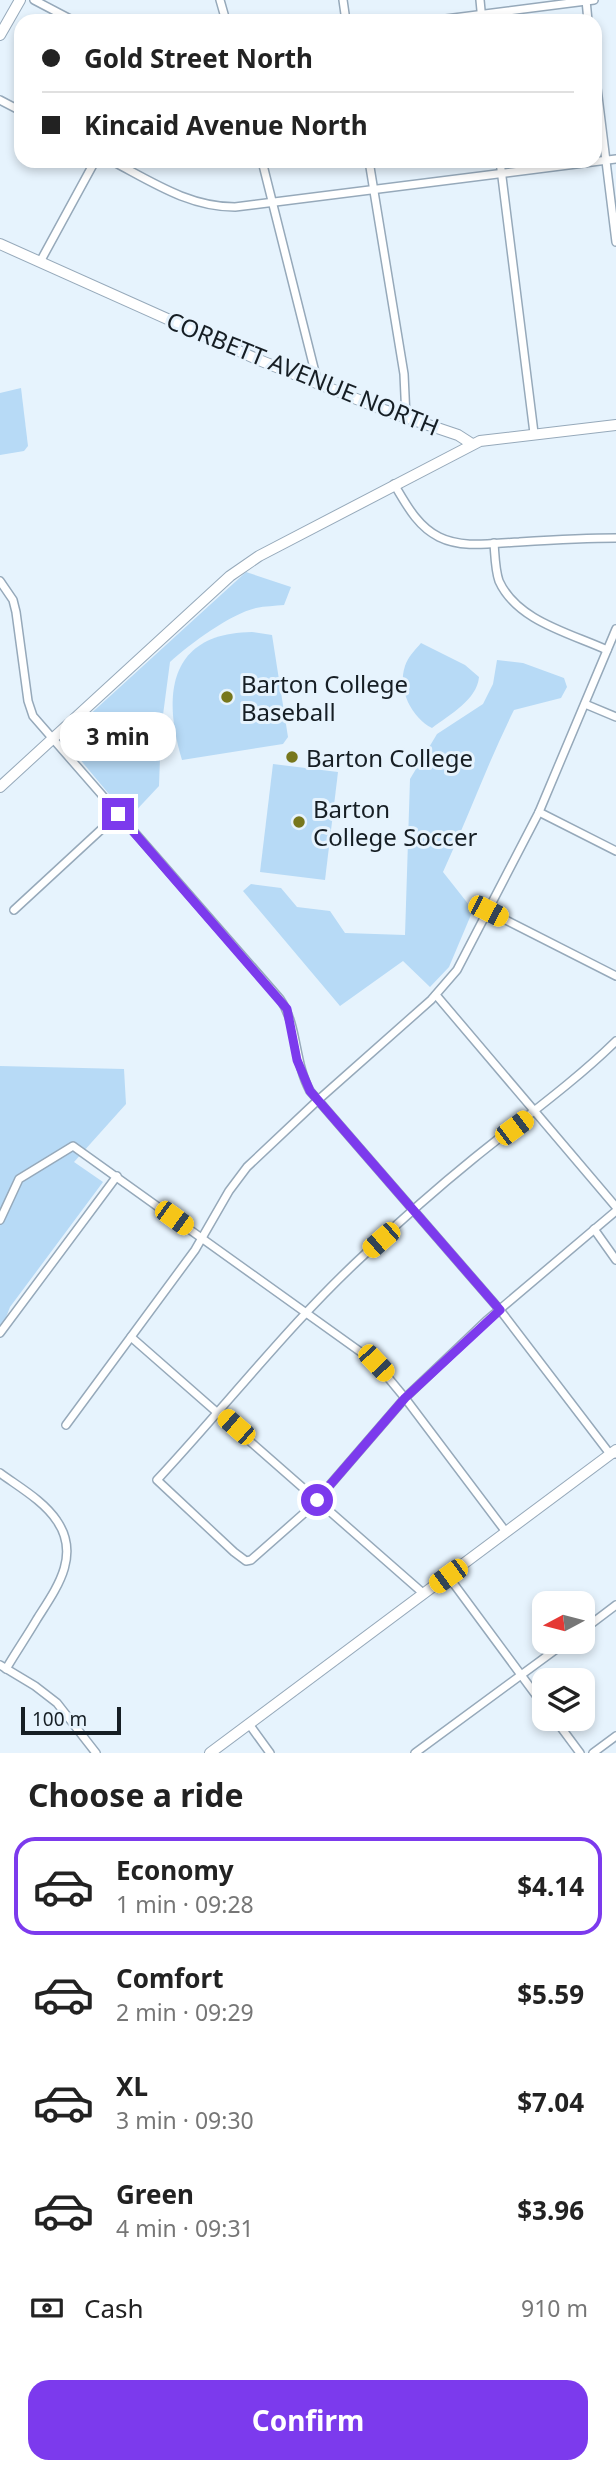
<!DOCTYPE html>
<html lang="en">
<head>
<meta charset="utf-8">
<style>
	body { margin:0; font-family:"Noto Sans",sans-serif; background:#f2f2f2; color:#222; height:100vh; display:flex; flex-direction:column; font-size:26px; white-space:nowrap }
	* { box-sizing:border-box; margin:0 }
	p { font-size:23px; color:#767676 }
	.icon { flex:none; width:38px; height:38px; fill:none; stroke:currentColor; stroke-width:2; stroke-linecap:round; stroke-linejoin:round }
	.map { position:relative; height:1753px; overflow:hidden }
	.sheet { display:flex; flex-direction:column; background:#fff; flex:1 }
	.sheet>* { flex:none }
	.banner { position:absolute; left:14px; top:14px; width:588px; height:154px; border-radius:21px; box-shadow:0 4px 10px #0003; display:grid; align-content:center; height:154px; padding:0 28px; background:#fff }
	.needle { width:46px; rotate:263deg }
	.controls { position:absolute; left:532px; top:1591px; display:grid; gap:14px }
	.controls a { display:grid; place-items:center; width:63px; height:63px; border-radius:14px; background:#fff; box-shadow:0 4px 10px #0003; font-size:35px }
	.scale { position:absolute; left:21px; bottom:18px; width:100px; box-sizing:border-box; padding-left:7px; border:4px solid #161e24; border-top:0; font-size:19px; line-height:24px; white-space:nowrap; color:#161e24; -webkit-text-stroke:5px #e6f3fd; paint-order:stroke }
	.end { position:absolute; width:32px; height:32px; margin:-16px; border:9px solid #7c3aed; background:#fff; box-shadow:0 0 0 4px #fff }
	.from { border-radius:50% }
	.bubble { position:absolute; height:49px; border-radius:21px; background:#fff; box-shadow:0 4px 10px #0003; font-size:23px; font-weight:700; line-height:49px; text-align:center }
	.car { position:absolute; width:21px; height:42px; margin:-21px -10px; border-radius:9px; box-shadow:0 0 5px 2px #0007; background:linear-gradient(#f5c518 24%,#345 0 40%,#f5c518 0 76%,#345 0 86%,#f5c518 0) }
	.banner b { display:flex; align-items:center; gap:24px; height:66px; font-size:26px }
	.banner b+b { border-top:2px solid #e0e0e0 }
	.banner i { width:18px; height:18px; background:#222 }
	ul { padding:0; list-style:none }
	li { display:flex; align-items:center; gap:21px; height:98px; margin:0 14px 10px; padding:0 14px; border:4px solid transparent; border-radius:21px }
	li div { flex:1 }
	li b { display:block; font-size:26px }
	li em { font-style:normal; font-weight:700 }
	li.on { border-color:#7c3aed }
	li>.icon { width:63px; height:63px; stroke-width:1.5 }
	h2 { padding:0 28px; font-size:32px; line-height:84px }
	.pay { display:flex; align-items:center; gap:18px; height:77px; padding:0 28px; font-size:26px }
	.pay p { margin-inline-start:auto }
	.primary-button { display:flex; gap:14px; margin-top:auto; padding:14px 28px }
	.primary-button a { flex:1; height:80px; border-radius:21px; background:#7c3aed; color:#fff; font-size:28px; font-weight:700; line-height:80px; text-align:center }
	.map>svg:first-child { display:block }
	.green { fill:#b7daf6 }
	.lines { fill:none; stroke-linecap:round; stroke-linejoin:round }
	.street-casing { stroke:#96a9ba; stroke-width:10 }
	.secondary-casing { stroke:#96a9ba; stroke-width:12 }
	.street { stroke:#fff; stroke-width:7 }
	.secondary { stroke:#fff; stroke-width:10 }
	.route { stroke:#7c3aed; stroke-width:9 }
	.poi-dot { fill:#77771d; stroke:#e6f3fd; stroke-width:2.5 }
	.labels { text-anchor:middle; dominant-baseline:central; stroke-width:6; stroke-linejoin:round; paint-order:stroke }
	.street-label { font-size:24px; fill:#161e24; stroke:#e6f3fd }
	.poi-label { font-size:24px; fill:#161e24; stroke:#e6f3fd; text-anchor:start }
</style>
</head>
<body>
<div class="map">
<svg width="616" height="1753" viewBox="0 0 616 1753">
	<rect width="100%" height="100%" fill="#e6f3fd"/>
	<g class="green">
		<polygon points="21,388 28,446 24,451 0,455 0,393"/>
		<path d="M246,572L291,587L284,605C275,606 265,606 256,608C230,614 190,644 170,662L161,730L159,786L129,818L63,739Z"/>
		<path d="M252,632L272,635L288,737L283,744L182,760C162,694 169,633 252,632Z"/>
		<path d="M421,643L465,665L479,677C477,700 449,715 432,728C412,718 397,689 405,666C408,657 415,650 421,643Z"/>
		<path d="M497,660L523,663L564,678L567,687L561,698L514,710C488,762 468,818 443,872L473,910L449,967L430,987L403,961L340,1006L243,891L251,884L281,888L297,907L330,911L345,933L405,935L410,779L437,734L483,704L493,684Z"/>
		<polygon points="273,764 338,772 325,880 260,872"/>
		<polygon points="0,1066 124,1069 126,1104 74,1162 103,1182 10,1307 0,1333"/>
	</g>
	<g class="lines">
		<defs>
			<g id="street">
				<polyline points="34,0 74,21"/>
				<polyline points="220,0 226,21"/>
				<polyline points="343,0 346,21"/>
				<polyline points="480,0 482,21"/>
				<polyline points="586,0 588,21"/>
				<polyline points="430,21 594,0"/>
				<polyline points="595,72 616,242"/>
				<polyline points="0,100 21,111"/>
				<path d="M112,161C152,182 189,207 235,207L616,159"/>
				<polyline points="262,161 318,384"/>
				<polyline points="369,161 404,374 406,418"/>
				<polyline points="500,161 534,433"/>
				<polyline points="40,262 95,161"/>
				<path d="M394,484C406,504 417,526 439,537C463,549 493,543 519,542C551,540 584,538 616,538"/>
				<path d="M494,543C495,555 495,569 499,581C517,621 570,633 607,650"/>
				<path d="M0,581L13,600L16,612L28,701L33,716L280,999C298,1025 294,1062 310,1091L500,1310L610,1454H615"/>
				<polyline points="585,704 616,717"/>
				<polyline points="539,812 616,851"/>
				<polyline points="14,910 118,814"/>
				<polyline points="488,911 616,976"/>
				<polyline points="436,995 616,1207"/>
				<path d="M616,1041C572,1084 521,1120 473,1159C436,1189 400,1221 365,1254C290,1323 227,1405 157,1480L234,1552L246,1561L251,1560L310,1508L405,1398L486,1321L616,1211"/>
				<polyline points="0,1220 19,1179 73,1146 376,1363 405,1398 506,1532"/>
				<polyline points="594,1229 616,1260"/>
				<polyline points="0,1333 117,1176"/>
				<polyline points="131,1337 424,1594"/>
				<polyline points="66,1425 195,1250 229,1191 247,1167 317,1101 431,1000 457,970 539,812 616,629"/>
				<path d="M0,1473C19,1487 44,1501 57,1521C81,1556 56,1589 37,1619C27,1636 16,1652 6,1669"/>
				<polyline points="448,1576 544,1706"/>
				<polyline points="583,1630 616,1605"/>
				<polyline points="0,1665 35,1686 57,1703 96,1753"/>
				<polyline points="554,1718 580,1753"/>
				<polyline points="249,1724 270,1753"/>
				<polyline points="415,1753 566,1642"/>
				<polyline points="593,1753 616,1736"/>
			</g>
			<g id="secondary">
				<polyline points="0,35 20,0"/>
				<polyline points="0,244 259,360 384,410 458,435 472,444"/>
				<polyline points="0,787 230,576 259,556 480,441 616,425"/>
				<polyline points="210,1753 616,1450"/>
			</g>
		</defs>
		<use href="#street" class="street-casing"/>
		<use href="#secondary" class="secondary-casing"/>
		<use href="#street" class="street"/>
		<use href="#secondary" class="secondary"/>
	</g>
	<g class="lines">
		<polyline class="route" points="118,814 287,1009 297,1060 310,1091 500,1310 405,1398 317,1500"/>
	</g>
	<g class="poi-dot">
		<circle cx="227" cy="697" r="7"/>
		<circle cx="292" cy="757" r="7"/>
		<circle cx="299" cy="822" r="7"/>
	</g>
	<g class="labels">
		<g class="street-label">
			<text transform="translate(303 373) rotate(22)">CORBETT AVENUE NORTH</text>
		</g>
		<g class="poi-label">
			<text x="241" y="683">Barton College<tspan x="241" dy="28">Baseball</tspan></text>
			<text x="306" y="757">Barton College</text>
			<text x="313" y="808">Barton<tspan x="313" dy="28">College Soccer</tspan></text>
		</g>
	</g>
</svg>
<div class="controls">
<a><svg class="needle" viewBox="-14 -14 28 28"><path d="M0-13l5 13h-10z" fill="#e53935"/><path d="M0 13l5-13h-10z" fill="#767676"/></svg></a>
<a><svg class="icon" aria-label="layers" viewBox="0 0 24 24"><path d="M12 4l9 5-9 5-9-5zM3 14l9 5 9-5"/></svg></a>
</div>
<div class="scale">100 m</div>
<i class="end from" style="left:317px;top:1500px"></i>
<i class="end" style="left:118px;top:814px"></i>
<div class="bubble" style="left:60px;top:712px;width:116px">3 min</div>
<i class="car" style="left:488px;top:911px;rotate:117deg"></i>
<i class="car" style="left:514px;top:1128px;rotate:53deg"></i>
<i class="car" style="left:174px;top:1218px;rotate:126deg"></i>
<i class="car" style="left:381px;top:1240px;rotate:229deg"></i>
<i class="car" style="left:376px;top:1363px;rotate:137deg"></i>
<i class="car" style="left:236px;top:1427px;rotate:311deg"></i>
<i class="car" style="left:448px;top:1576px;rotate:234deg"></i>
<div class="banner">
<b><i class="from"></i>Gold Street North</b>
<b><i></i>Kincaid Avenue North</b>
</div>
</div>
<section class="sheet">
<h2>Choose a ride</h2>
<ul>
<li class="on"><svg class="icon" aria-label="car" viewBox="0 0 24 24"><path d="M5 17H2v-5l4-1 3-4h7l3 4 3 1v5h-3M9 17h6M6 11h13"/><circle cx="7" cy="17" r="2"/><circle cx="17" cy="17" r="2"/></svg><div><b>Economy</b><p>1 min · 09:28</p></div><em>$4.14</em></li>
<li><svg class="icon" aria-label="car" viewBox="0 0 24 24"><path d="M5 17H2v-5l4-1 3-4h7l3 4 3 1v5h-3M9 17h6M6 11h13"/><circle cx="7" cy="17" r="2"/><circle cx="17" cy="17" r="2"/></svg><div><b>Comfort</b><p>2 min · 09:29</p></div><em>$5.59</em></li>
<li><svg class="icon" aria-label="car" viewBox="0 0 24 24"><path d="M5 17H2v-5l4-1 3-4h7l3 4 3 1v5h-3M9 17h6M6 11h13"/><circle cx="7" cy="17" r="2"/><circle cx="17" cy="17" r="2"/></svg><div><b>XL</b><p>3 min · 09:30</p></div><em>$7.04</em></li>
<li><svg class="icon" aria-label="car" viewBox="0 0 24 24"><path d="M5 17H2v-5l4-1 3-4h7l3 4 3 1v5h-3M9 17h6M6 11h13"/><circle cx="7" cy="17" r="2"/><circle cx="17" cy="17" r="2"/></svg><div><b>Green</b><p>4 min · 09:31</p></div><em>$3.96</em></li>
</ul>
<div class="pay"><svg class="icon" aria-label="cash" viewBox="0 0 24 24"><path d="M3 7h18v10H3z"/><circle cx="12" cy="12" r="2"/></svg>Cash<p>910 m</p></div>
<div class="primary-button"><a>Confirm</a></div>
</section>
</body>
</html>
